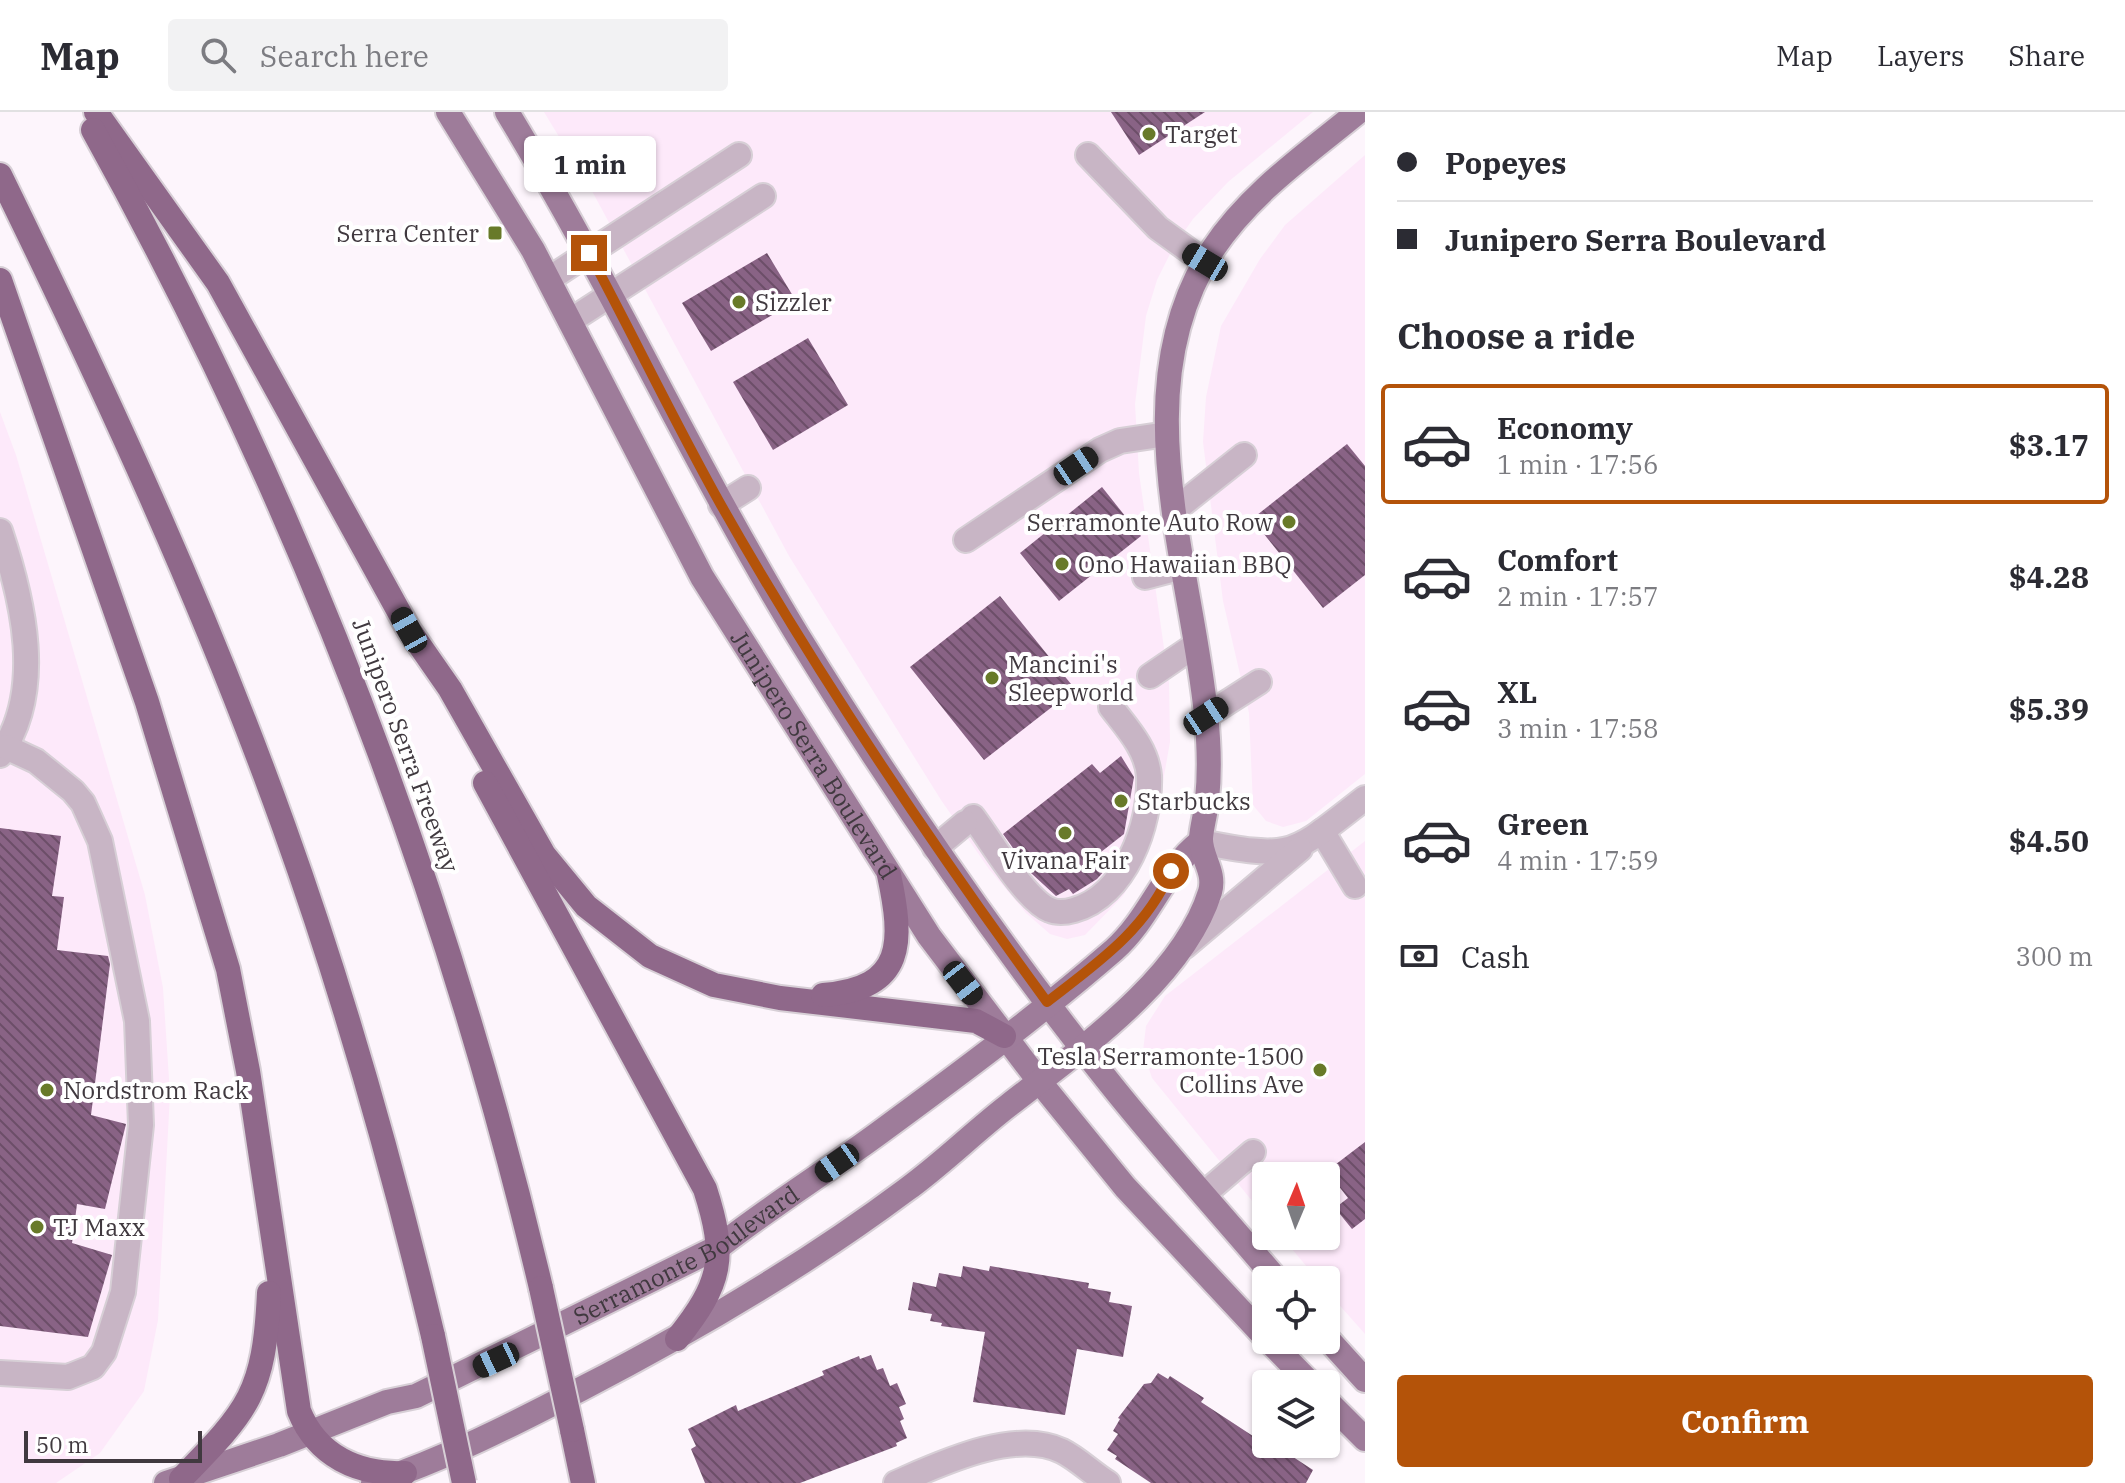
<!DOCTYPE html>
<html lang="en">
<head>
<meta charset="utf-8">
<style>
	body { margin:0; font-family:"IBM Plex Serif",serif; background:#f2f2f3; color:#2b2b33; height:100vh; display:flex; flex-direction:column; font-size:30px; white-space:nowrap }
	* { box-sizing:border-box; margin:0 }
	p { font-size:26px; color:#7c7c81 }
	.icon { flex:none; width:44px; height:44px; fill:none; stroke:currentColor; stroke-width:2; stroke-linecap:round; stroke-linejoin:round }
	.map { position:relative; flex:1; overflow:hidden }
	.panel { display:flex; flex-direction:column; background:#fff; width:760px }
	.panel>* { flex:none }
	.hud { display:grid; align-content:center; height:176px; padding:0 32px; background:#fff }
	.needle { width:52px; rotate:2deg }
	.fabs { position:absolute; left:1252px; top:1050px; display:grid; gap:16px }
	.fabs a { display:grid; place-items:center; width:88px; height:88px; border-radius:8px; background:#fff; box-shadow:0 2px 6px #0004; font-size:40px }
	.scale { position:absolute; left:24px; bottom:20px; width:178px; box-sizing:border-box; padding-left:8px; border:4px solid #40393f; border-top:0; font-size:22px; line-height:28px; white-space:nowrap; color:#40393f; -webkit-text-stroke:6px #fff; paint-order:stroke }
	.end { position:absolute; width:36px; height:36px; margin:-18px; border:10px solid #b45309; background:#fff; box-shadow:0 0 0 4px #fff }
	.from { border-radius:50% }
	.bubble { position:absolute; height:56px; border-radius:8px; background:#fff; box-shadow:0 2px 6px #0004; font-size:26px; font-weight:700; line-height:56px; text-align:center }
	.car { position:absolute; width:24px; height:48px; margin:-24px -12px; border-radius:10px; box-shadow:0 0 6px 2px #0007; background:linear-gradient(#222 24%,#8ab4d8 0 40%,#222 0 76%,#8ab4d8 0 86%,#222 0) }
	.hud b { display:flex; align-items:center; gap:28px; height:76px; font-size:30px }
	.hud b+b { border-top:2px solid #e1e1e2 }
	.hud i { width:20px; height:20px; background:#2b2b33 }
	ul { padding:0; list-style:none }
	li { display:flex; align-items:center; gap:24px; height:120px; margin:0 16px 12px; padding:0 16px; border:4px solid transparent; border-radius:8px }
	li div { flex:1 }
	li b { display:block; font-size:30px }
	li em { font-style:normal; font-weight:700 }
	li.active { border-color:#b45309 }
	li>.icon { width:72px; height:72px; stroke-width:1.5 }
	h2 { padding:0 32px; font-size:36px; line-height:96px }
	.pay { display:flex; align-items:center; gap:20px; height:88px; padding:0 32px; font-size:30px }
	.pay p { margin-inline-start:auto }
	.action { display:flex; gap:16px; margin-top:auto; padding:16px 32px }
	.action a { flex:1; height:92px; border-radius:8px; background:#b45309; color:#fff; font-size:32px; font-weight:700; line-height:92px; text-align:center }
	header { display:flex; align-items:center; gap:48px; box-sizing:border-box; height:112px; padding:0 40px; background:#fff; border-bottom:2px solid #e1e1e2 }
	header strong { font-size:38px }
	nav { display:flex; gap:44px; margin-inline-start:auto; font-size:28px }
	.search { width:560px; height:72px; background:#f2f2f3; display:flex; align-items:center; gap:20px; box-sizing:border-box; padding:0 28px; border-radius:8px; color:#7c7c81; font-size:30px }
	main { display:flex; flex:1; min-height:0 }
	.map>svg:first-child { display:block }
	.built { fill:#fde9fa }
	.building { fill:url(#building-back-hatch) }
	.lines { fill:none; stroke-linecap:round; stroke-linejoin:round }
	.minor-casing { stroke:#d7cfd6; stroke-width:28 }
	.major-casing { stroke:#d7cfd6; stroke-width:28 }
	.highway-casing { stroke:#d7cfd6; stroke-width:28 }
	.minor { stroke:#c8b5c5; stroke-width:24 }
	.major { stroke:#9e7c9a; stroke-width:24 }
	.highway { stroke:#8f688a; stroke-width:24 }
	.highway-bridge-casing { stroke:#d7cfd6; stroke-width:28; stroke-linecap:butt }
	.highway-bridge { stroke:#8f688a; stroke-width:24 }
	.route { stroke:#b45309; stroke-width:10 }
	.poi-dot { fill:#687a29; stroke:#fff; stroke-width:3 }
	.labels { text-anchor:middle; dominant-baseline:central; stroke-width:8; stroke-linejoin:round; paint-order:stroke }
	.poi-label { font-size:24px; fill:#40393f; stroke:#fff; text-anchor:start }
	.street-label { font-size:24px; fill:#40393f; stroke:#fff }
</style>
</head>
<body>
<header>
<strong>Map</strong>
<div class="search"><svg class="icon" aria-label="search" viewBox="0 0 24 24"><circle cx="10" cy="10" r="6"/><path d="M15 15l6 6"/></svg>Search here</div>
<nav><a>Map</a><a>Layers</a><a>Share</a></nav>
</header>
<main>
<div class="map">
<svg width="1365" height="1371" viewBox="0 0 1365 1371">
	<defs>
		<pattern id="building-back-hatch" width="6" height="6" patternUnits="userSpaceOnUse" patternTransform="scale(2)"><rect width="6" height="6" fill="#896385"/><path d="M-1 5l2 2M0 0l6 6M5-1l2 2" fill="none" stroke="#6c4e68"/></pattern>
	</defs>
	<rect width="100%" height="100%" fill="#fdf5fc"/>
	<g class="built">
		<polygon points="544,0 1313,0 1228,70 1193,107 1174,134 1157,168 1146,204 1135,292 1139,361 1169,571 1170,630 1153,726 1140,755 1123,784 1085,823 1067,827 1050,822 1026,801 989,757 941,688 789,444 592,79"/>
		<polygon points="1365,43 1365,662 1306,709 1283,715 1266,709 1253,693 1249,601 1223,489 1203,330 1206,285 1221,214 1260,147 1285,113"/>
		<polygon points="0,300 16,343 145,783 163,876 170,982 158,1208 144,1279 100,1341 56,1371 0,1371"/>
		<polygon points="1365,729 1365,1222 1326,1178 1326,1168 1318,1168 1281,1124 1326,1124 1326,1064 1266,1064 1266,1106 1152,966 1143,939 1146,914 1165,884"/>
	</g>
	<g class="building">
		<polygon points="1111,0 1205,0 1139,43"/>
		<polygon points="767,141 796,189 711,239 682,191"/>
		<polygon points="808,226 848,293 773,338 733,270"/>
		<polygon points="1347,332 1365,354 1365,463 1323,496 1252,407"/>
		<polygon points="1102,375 1141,424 1059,489 1020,441"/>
		<polygon points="1000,484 1075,577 984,648 910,555"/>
		<polygon points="1121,644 1134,665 1124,722 1101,740 1098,746 1106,757 1097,767 1073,782 1069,777 1056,784 1031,761 1003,722 1092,652 1100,661"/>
		<polygon points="0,716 61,724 52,784 64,785 57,838 108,844 110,852 91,1003 126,1012 105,1097 77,1092 72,1131 112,1143 88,1225 0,1214"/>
		<polygon points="1365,1030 1365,1107 1352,1117 1335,1096 1348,1086 1327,1059"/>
		<polygon points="963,1154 989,1159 990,1154 1089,1171 1088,1176 1111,1180 1109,1190 1132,1194 1123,1245 1077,1237 1065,1303 973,1290 985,1220 941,1214 942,1211 930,1209 932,1202 908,1198 913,1170 936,1175 939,1161 961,1165"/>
		<polygon points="871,1243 877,1258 883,1256 890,1274 897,1271 906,1292 899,1295 904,1307 900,1309 907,1326 896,1331 897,1334 800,1371 705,1371 691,1337 696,1334 688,1317 736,1293 738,1299 824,1263 822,1259 859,1244 860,1247"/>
		<polygon points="1158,1261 1168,1267 1170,1264 1204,1286 1201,1290 1279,1341 1281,1337 1313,1358 1306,1371 1151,1371 1115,1347 1117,1344 1107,1338 1118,1322 1113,1319 1120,1307 1118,1306 1144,1272 1151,1271"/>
	</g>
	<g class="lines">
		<defs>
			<g id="minor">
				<polyline points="1088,43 1158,116 1205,150"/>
				<polyline points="549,167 739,43"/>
				<polyline points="570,209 763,84"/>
				<polyline points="721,393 748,376"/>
				<polyline points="1176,397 1244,343"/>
				<path d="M0,419C23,488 45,579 0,643"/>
				<polyline points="966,428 1100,338 1120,329 1167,322"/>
				<polyline points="1145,465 1183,455"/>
				<polyline points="1150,564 1194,534"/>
				<polyline points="1206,604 1259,570"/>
				<path d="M973,705C990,727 1025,788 1050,798C1057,801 1067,800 1074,798C1125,784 1151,713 1149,664C1147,637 1127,616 1111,595"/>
				<polyline points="1322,719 1355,774"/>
				<path d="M1200,730C1295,748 1290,744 1365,686"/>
				<polyline points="935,736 965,711"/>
				<polyline points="1185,834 1300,737"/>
				<polyline points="1204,1082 1253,1040"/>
				<polyline points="0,1261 68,1265 93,1255 104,1240 123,1180 141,1013 137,909 100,729 83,691 73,679 36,649 6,635"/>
				<path d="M896,1371C940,1352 1014,1316 1062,1339C1078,1347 1093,1362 1108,1371"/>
			</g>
			<g id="major">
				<path id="s1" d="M448,0L533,138L702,465L929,824L1039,969L1125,1075L1266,1226"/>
				<path d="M507,0C611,171 694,353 798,524C893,678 995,828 1108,969C1162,1037 1221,1102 1277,1168"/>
				<polyline points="1326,1225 1365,1268"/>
				<polyline points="1268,1228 1311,1272"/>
				<polyline points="1326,1288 1365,1327"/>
				<path id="s2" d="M166,1371L279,1333L387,1290L416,1284L720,1134C771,1094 826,1060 879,1021C958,963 1039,903 1114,838C1150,806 1163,759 1200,730"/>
				<path d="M373,1371C445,1347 514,1312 581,1277C695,1218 803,1155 906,1078C942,1052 974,1020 1009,993C1078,939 1183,867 1210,780C1216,759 1200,745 1201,726C1202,713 1206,701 1207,688C1210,660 1209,631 1206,602C1191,452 1122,276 1213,137C1250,81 1307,42 1358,0"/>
			</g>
			<g id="highway">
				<polyline points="96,0 218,171 409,518 450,577 544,743 586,794 650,844 714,873 780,886 976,909 1004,924"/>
				<path d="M93,18C295,382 445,770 541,1176"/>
				<path d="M0,63C104,276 204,492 284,715C344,882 392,1052 433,1224"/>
				<path d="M0,168L147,590L228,857L248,959L299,1299C317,1344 358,1363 405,1361"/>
				<path d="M485,671L705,1077C727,1145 722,1171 677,1227"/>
				<path d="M823,883C906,877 903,829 889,763"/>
				<polyline points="572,1318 583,1371"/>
				<path d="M181,1367C249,1297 264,1282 269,1181"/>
			</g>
		</defs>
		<use href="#minor" class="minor-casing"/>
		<use href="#major" class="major-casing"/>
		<use href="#highway" class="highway-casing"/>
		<use href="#minor" class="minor"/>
		<use href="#major" class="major"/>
		<use href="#highway" class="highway"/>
		<defs>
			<g id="highway-bridge">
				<polyline points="541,1176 572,1318"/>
				<polyline points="433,1224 464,1371"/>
			</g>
		</defs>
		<use href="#highway-bridge" class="highway-bridge-casing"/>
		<use href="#highway-bridge" class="highway-bridge"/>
	</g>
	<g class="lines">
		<path class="route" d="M589,141C634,225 675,311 721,393C819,566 930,730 1047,890C1096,852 1146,818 1171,759"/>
	</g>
	<g class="poi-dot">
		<circle cx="1149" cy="22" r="8"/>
		<rect x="487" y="113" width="16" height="16" rx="4"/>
		<circle cx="739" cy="190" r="8"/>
		<circle cx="1289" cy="410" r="8"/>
		<circle cx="1062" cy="452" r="8"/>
		<circle cx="992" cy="566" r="8"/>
		<circle cx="1121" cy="689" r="8"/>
		<circle cx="1065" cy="721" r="8"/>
		<circle cx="1320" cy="958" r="8"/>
		<circle cx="47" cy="978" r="8"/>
		<circle cx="37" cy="1115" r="8"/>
	</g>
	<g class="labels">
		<g class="poi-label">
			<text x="1165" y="22">Target</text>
			<text x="479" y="121" text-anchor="end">Serra Center</text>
			<text x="755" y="190">Sizzler</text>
			<text x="1273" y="410" text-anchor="end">Serramonte Auto Row</text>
			<text x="1078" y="452">Ono Hawaiian BBQ</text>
			<text x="1008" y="552">Mancini's<tspan x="1008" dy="28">Sleepworld</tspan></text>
			<text x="1137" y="689">Starbucks</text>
			<text x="1065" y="748" text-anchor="middle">Vivana Fair</text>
			<text x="1304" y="944" text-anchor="end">Tesla Serramonte-1500<tspan x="1304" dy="28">Collins Ave</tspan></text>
			<text x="63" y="978">Nordstrom Rack</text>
			<text x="53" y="1115">TJ Maxx</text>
		</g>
		<g class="street-label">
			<text transform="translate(406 633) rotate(70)">Junipero Serra Freeway</text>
			<text stroke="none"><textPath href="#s1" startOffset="740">Junipero Serra Boulevard</textPath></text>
			<text stroke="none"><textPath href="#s2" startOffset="570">Serramonte Boulevard</textPath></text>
		</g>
	</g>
</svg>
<div class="fabs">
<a><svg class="needle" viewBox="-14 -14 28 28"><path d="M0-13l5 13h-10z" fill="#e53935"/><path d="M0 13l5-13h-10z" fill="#7c7c81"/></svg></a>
<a><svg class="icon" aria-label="locate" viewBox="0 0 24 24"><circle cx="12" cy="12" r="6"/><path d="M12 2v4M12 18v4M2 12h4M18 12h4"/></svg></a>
<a><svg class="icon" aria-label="layers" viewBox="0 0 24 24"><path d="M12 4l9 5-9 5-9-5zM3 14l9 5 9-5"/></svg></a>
</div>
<div class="scale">50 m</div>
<i class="end from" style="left:1171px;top:759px"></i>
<i class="end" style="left:589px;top:141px"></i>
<div class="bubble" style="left:524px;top:24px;width:132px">1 min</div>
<i class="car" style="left:1205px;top:150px;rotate:301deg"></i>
<i class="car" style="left:1076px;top:354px;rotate:56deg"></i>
<i class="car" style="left:409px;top:518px;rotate:331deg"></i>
<i class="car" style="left:1206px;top:604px;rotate:57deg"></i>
<i class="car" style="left:963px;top:871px;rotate:142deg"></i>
<i class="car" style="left:837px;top:1051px;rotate:235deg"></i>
<i class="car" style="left:496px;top:1248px;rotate:245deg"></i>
</div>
<section class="panel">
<div class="hud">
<b><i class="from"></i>Popeyes</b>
<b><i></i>Junipero Serra Boulevard</b>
</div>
<h2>Choose a ride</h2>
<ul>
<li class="active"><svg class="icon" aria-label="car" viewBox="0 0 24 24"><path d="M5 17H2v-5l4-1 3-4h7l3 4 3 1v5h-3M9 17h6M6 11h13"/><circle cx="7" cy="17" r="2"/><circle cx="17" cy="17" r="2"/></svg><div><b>Economy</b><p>1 min · 17:56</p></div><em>$3.17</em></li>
<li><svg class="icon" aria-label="car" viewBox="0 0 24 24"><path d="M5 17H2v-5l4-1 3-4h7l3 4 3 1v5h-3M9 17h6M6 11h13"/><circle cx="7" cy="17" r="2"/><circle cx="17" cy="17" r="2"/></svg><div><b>Comfort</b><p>2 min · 17:57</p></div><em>$4.28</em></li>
<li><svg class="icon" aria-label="car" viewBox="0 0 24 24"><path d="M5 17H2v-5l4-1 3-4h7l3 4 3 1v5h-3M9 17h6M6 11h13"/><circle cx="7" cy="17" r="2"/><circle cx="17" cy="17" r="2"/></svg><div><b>XL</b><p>3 min · 17:58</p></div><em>$5.39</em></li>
<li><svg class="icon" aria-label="car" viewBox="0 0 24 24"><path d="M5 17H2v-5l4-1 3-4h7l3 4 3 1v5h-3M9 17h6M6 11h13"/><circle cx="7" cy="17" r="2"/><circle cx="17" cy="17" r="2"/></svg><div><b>Green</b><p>4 min · 17:59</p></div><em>$4.50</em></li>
</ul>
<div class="pay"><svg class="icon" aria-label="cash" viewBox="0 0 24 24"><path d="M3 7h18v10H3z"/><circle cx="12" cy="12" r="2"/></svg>Cash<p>300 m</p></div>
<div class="action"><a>Confirm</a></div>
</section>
</main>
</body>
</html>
